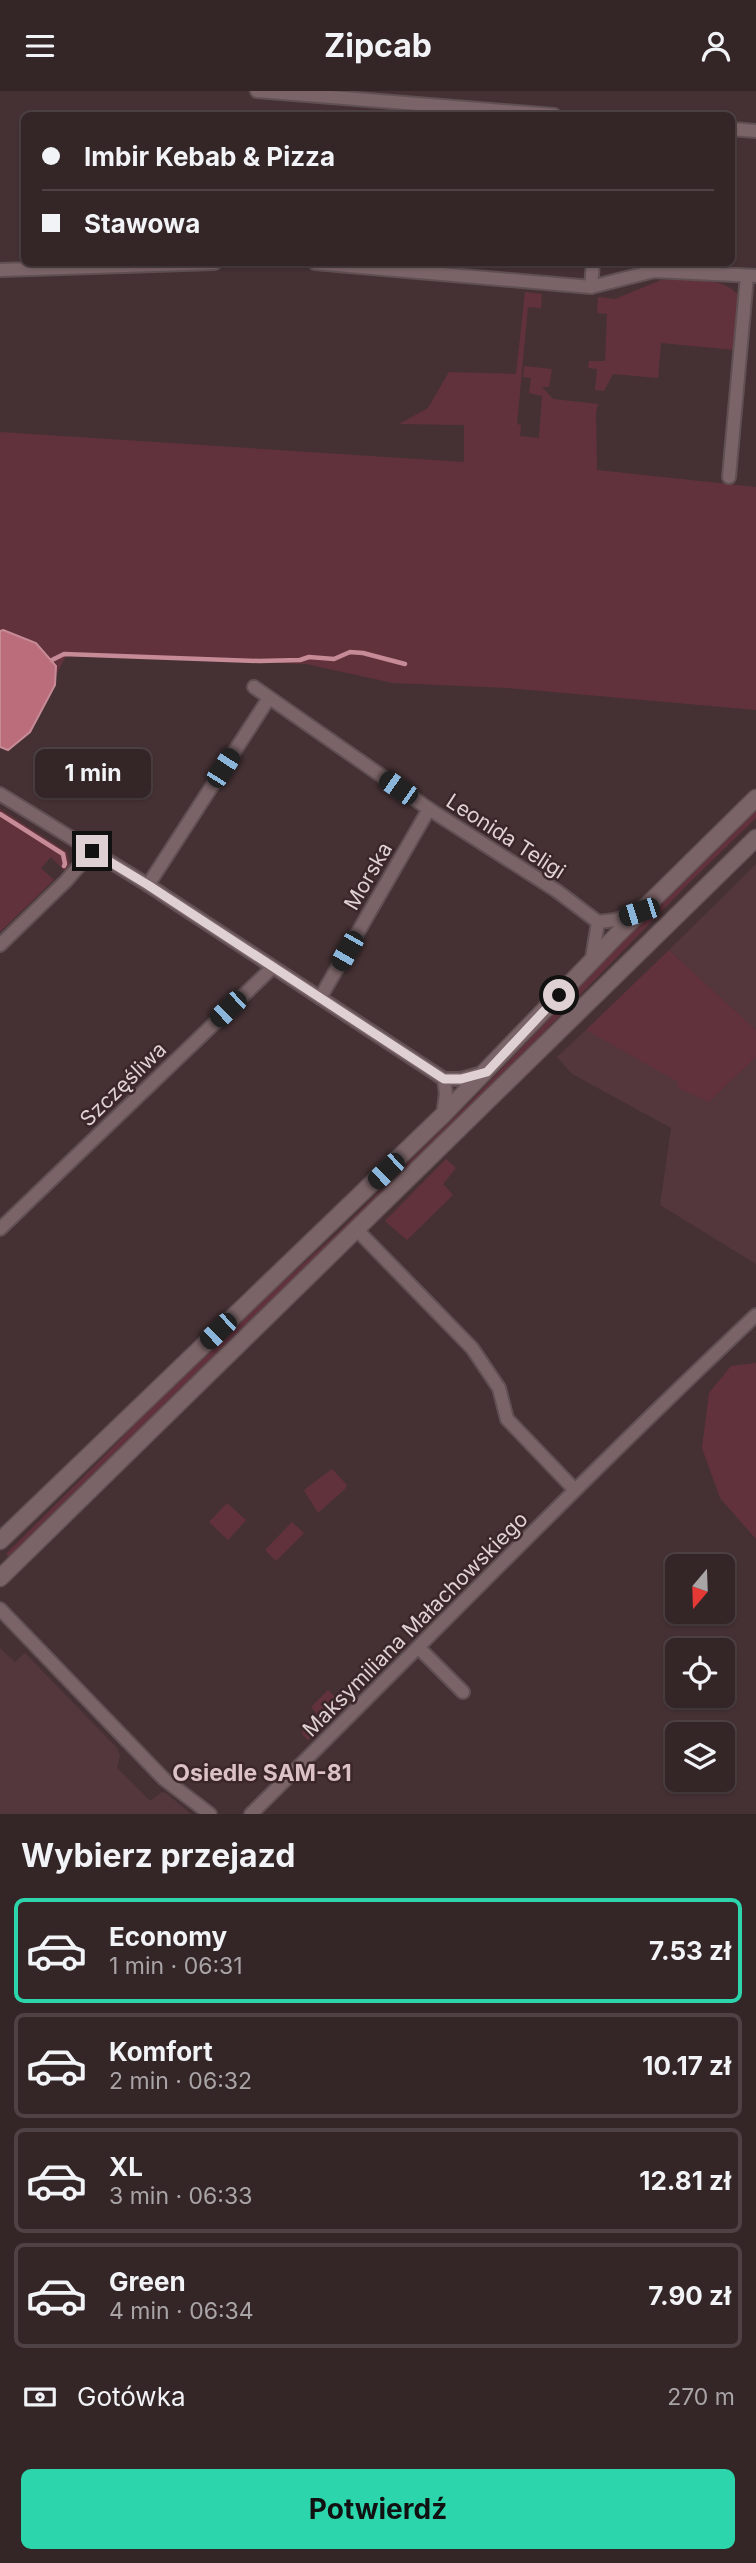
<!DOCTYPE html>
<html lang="pl">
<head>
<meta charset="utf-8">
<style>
	body { margin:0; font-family:Inter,sans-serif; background:#3c2d2f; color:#f1f3f6; height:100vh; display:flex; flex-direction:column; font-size:26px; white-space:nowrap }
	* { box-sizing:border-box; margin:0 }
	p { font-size:23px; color:#a9a5a7 }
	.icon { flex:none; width:38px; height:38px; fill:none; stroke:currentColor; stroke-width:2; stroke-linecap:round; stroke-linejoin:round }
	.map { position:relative; height:1723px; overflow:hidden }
	.drawer { display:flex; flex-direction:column; background:#342527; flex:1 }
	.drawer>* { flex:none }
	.guide { position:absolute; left:21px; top:21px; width:714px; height:154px; border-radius:10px; box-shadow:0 2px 5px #0004,0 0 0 2px #4e4244; display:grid; align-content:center; height:154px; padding:0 21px; background:#342527 }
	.needle { width:46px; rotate:199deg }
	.fabs { position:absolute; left:665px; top:1463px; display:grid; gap:14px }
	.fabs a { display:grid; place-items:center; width:70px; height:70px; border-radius:10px; background:#342527; box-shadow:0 2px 5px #0004,0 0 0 2px #4e4244; font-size:35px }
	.end { position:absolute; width:32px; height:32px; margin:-16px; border:9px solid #dfd1d3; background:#111; box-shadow:0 0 0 4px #111 }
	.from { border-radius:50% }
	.bubble { position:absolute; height:49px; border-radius:10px; background:#342527; box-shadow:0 2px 5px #0004,0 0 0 2px #4e4244; font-size:23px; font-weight:700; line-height:49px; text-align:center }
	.car { position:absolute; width:21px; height:42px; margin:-21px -10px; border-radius:9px; box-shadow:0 0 5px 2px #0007; background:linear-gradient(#222 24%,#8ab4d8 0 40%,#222 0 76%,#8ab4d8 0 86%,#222 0) }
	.guide b { display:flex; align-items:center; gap:24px; height:66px; font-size:26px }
	.guide b+b { border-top:2px solid #4e4244 }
	.guide i { width:18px; height:18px; background:#f1f3f6 }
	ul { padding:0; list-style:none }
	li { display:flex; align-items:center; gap:21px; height:105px; margin:0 14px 10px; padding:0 7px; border:4px solid #4e4244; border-radius:10px }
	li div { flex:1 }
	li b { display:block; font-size:26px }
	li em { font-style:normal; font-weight:700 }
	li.selected { border-color:#2cd5ab }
	li>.icon { width:63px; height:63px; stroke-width:1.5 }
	h2 { padding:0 21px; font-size:32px; line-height:84px }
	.pay { display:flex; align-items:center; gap:18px; height:77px; padding:0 21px; font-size:26px }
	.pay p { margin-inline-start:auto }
	.cta { display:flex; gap:14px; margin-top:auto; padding:14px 21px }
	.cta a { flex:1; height:80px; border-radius:10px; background:#2cd5ab; color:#111; font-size:28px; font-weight:700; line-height:80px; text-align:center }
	header { display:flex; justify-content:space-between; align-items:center; height:91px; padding:0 21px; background:#342527; font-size:32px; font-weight:700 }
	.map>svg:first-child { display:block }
	.built { fill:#53373c }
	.green { fill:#62323c }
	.water { fill:#bb6d7c; stroke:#c68b96; stroke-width:2 }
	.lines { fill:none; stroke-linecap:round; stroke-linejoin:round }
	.stream { stroke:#c68b96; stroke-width:4.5 }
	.minor-casing { stroke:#615053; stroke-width:16 }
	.secondary-casing { stroke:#615053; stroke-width:19 }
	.minor { stroke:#7b6467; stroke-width:12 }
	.secondary { stroke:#7b6467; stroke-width:16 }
	.route { stroke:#dfd1d3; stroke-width:9 }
	.labels { text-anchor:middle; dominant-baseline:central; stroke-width:5; stroke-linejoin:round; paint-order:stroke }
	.street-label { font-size:21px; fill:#dfd1d3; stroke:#3b272a }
	.neighbourhood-label { font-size:23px; font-weight:bold; fill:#dcc2c6; stroke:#3b272a }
</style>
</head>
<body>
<header><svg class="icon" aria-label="menu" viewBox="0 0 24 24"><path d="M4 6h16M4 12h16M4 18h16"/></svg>Zipcab<svg class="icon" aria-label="person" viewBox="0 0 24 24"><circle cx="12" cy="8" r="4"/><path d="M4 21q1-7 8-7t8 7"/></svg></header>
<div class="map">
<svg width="756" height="1723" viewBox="0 0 756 1723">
	<rect width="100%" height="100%" fill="#453134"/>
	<g class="built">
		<polygon points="756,773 756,939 669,859"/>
		<polygon points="586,939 679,991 709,1011 756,966 756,1173 660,1114 671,1037 572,983 557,966"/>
		<polygon points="0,1557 15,1571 25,1562 117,1657 120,1665 117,1677 150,1710 162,1701 166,1702 191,1723 0,1723"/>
	</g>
	<g class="green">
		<path d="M661,189C684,189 729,184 740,208L735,259L661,252L658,287L613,283L604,300L595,299L597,278L588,277L589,270H605L607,223L597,222L598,206L615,208Z"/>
		<polygon points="525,201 542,203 541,217 528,216 517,333 521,334 520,345 539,347 542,305 529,302 531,287 523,286 524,275 552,278 549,296 542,296 553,308 598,313 596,321 597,379 756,396 756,619 508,597 393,592 306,573 66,565 56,584 56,575 3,539 0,540 0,341 464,371 464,334 399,333 428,317 449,281 516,283"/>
		<polygon points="756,716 756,727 692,789 472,1015 9,1466 6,1463 116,1353 184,1281 336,1143 475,1006 659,812"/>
		<polygon points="0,718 67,761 70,774 65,780 51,766 41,777 54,789 0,841"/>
		<polygon points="669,859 756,939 756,966 709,1011 678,997 678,991 586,939"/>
		<polygon points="446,1068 456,1077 443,1093 453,1104 407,1149 385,1130"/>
		<polygon points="756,1272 756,1448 720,1407 702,1357 709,1302 731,1275"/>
		<polygon points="332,1378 347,1394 345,1398 318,1422 304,1399"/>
		<polygon points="227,1412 246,1429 228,1449 209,1431"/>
		<polygon points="292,1431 304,1442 276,1470 265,1459"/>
		<polygon points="328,1599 343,1614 308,1649 303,1644 302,1638 318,1624 311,1616"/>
	</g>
	<polygon class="water" points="3,539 36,552 56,575 55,594 30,641 8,659 0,656 0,540"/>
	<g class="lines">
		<g class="stream">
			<polyline points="52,569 64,563 259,570 300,569 309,566 334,568 350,561 363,562 405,573"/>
			<polyline points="0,723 63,763 65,773 64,775"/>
		</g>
		<defs>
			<g id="minor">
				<polyline points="257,0 554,24"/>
				<polyline points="732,38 756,40"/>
				<polyline points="315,172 591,196 654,180 756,185"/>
				<polyline points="0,179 215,172"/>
				<polyline points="591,196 593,172"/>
				<polyline points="729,386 747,185"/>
				<polyline points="254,596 429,718 557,800 598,831 615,829 638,822"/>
				<polyline points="0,703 148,794 444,988 461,988 486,981"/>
				<polyline points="148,794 269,607"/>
				<polyline points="0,854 66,790 92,760"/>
				<polyline points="592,868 598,831"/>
				<polyline points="320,907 429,718"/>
				<polyline points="443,1024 446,1003 444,988"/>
				<polyline points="0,1138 272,877"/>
				<polyline points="356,1138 472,1257 499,1297 507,1328 575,1399"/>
				<polyline points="0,1518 164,1688 210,1723"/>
				<polyline points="419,1557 463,1601"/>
				<path d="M251,1723C419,1557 584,1386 756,1224"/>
			</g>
			<g id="secondary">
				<polyline points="0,1450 443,1024 617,844 756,707"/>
				<polyline points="0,1487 756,747"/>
			</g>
		</defs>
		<use href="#minor" class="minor-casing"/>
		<use href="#secondary" class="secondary-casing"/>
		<use href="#minor" class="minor"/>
		<use href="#secondary" class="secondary"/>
	</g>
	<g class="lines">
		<polyline class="route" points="92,760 148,794 444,988 461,988 487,981 559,904"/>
	</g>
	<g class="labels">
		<g class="street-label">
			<text transform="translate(506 745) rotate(33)">Leonida Teligi</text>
			<text transform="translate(368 785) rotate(-60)">Morska</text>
			<text transform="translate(123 993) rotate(-44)">Szczęśliwa</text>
			<text transform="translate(415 1533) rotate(-45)">Maksymiliana Małachowskiego</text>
		</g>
		<g class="neighbourhood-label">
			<text x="262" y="1682">Osiedle SAM-81</text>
		</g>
	</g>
</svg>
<div class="fabs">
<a><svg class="needle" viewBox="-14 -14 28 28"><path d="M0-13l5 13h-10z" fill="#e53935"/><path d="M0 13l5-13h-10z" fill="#a9a5a7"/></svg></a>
<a><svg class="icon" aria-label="locate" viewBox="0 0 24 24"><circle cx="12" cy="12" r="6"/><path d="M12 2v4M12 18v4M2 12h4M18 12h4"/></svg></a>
<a><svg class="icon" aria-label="layers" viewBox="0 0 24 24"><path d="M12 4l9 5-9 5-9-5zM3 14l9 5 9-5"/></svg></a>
</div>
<i class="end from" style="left:559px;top:904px"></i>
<i class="end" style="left:92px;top:760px"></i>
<div class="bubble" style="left:35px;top:658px;width:116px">1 min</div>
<i class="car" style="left:223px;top:677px;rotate:33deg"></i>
<i class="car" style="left:398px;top:697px;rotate:305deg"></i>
<i class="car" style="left:639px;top:821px;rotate:252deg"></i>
<i class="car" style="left:347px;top:860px;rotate:210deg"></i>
<i class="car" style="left:228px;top:918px;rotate:226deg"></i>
<i class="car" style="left:386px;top:1080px;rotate:226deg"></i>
<i class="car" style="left:218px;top:1240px;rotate:226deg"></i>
<div class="guide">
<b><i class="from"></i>Imbir Kebab &amp; Pizza</b>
<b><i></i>Stawowa</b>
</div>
</div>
<section class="drawer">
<h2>Wybierz przejazd</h2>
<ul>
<li class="selected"><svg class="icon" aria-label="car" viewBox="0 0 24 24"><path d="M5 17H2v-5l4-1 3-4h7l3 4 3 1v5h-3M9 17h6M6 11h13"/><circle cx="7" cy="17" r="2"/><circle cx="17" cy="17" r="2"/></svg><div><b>Economy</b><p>1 min · 06:31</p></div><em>7.53 zł</em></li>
<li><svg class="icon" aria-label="car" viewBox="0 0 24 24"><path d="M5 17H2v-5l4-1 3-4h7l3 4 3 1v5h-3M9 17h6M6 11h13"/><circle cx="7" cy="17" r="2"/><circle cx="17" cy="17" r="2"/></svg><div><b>Komfort</b><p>2 min · 06:32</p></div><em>10.17 zł</em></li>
<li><svg class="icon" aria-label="car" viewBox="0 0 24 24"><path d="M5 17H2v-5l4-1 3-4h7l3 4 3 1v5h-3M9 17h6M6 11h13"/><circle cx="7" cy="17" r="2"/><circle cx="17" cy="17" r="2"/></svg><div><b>XL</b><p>3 min · 06:33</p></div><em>12.81 zł</em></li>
<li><svg class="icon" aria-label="car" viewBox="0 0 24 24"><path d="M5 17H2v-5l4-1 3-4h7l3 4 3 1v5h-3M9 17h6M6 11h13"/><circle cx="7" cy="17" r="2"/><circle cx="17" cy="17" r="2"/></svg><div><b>Green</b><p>4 min · 06:34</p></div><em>7.90 zł</em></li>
</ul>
<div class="pay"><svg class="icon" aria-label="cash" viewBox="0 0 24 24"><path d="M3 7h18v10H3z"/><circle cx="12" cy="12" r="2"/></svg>Gotówka<p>270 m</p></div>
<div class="cta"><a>Potwierdź</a></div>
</section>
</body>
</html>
